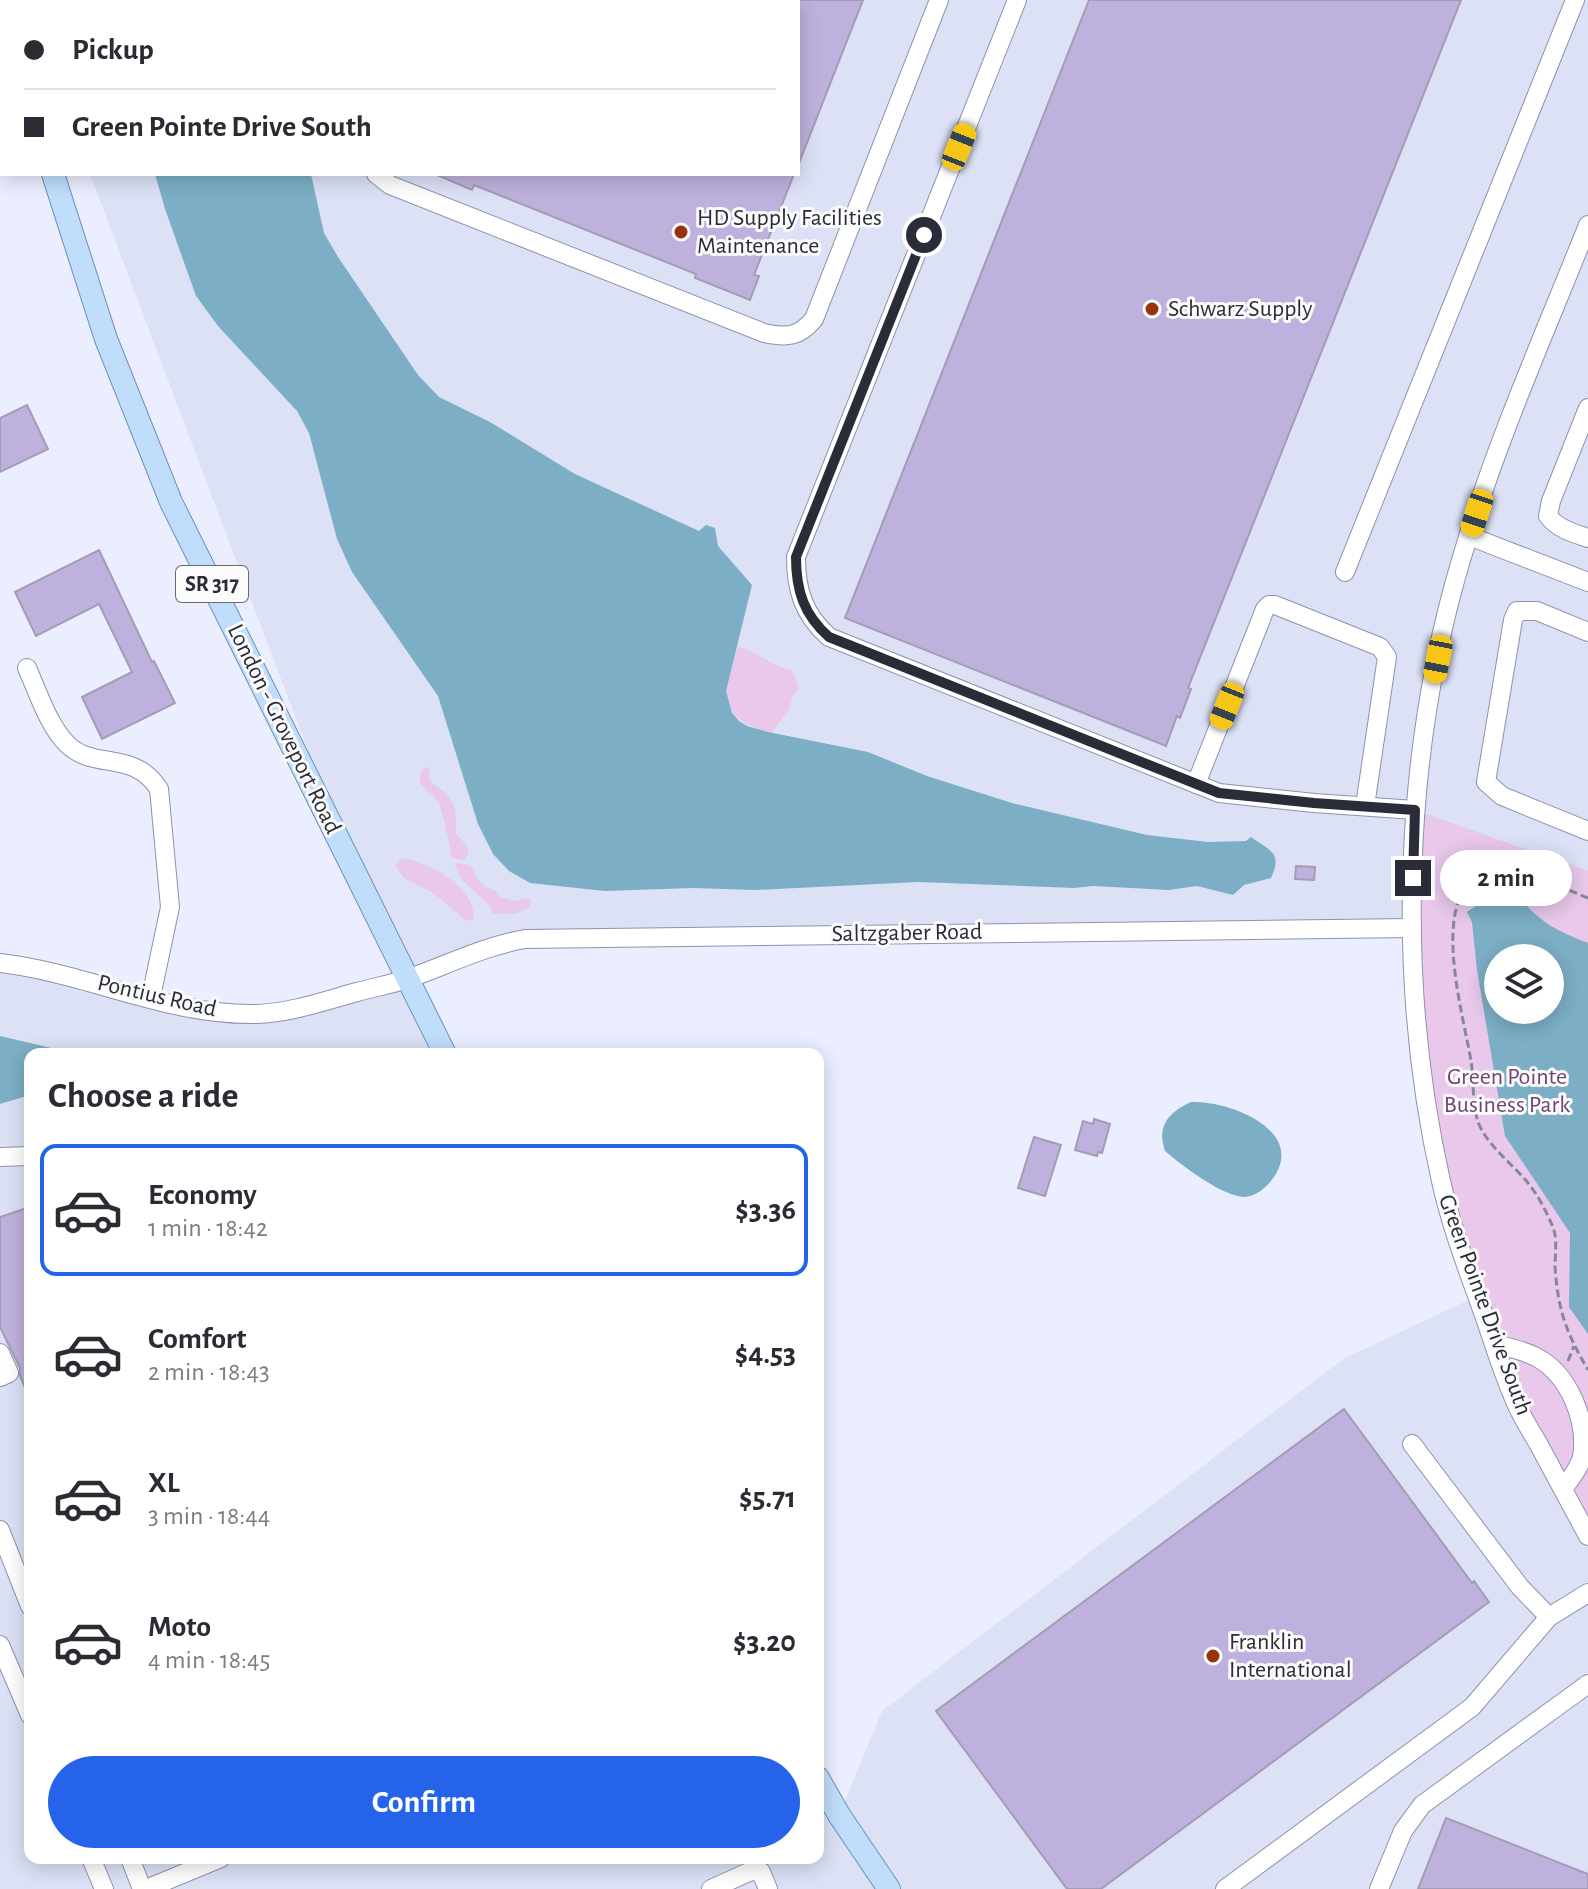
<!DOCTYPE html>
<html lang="en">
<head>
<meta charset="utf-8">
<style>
	body { margin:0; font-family:"Alegreya Sans",sans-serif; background:#f7f7f7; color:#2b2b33; height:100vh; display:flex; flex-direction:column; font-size:30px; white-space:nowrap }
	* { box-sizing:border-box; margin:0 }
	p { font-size:26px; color:#7c7c81 }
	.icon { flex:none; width:44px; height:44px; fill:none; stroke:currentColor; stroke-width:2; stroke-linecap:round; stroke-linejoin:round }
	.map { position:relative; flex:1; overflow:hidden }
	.side { position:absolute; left:24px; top:1048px; width:800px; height:816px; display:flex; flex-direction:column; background:#fff; border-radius:16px; box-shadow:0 4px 20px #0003 }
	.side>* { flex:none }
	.banner { position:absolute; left:0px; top:0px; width:800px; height:176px; box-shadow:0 4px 20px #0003; display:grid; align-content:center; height:176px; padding:0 24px; background:#fff }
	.tools { position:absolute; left:1484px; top:944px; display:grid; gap:16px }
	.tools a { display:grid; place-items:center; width:80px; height:80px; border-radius:50%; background:#fff; box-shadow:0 4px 20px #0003; font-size:40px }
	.end { position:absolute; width:36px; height:36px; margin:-18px; border:10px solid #2a2d37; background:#fff; box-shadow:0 0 0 4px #fff }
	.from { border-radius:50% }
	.bubble { position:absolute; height:56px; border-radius:28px; background:#fff; box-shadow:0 4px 20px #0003; font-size:26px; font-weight:700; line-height:56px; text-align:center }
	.car { position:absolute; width:24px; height:48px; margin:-24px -12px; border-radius:10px; box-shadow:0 0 6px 2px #0007; background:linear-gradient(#f5c518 24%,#345 0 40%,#f5c518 0 76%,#345 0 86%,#f5c518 0) }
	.banner b { display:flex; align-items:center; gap:28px; height:76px; font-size:30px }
	.banner b+b { border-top:2px solid #e1e1e2 }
	.banner i { width:20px; height:20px; background:#2b2b33 }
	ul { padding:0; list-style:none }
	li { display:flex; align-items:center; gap:24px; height:132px; margin:0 16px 12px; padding:0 8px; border:4px solid transparent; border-radius:16px }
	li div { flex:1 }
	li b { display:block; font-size:30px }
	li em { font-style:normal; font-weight:700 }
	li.active { border-color:#2563eb }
	li>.icon { width:72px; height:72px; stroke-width:1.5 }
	h2 { padding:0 24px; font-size:36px; line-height:96px }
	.cta { display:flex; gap:16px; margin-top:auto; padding:16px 24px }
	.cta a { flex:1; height:92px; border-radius:48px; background:#2563eb; color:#fff; font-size:32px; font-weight:700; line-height:92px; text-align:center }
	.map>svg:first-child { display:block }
	.built { fill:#dce1f6; fill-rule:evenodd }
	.green { fill:#e9c8eb; fill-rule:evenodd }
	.water { fill:#7cafc5; fill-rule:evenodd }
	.building { fill:#bfb1dd; stroke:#a49cb5; stroke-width:2 }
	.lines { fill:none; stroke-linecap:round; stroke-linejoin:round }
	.minor-casing { stroke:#8d93ac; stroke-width:20 }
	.major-casing { stroke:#7090b5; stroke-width:24 }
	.path { stroke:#858895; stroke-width:3; stroke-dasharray:8 4; stroke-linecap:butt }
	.minor { stroke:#fff; stroke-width:18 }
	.major { stroke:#c0ddfb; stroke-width:22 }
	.route { stroke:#2a2d37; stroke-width:10 }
	.poi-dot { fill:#98320a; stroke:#fbfbfb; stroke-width:3 }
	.labels { text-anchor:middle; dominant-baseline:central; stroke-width:6; stroke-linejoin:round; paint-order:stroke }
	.shield { fill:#fbfbfb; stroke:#696b72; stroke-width:2 }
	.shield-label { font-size:22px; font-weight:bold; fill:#2a2d37 }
	.poi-label { font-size:24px; fill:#2a2d37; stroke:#fbfbfb; text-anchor:start }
	.street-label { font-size:24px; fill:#2a2d37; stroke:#fbfbfb }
	.park-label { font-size:24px; fill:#714474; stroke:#fbfbfb }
</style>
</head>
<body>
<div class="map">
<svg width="1588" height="1889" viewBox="0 0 1588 1889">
	<rect width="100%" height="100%" fill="#eaeefe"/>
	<path class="built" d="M21,0H1588V1889H0V963L230,1013L407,979L354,872L90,174H798V2ZM1412,928L1477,1296L1343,1359L882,1711L839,1815L818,1778V1858H30V1054H445L408,979L548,938ZM1498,958H1550V1010H1498Z"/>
	<g class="green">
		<path d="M738,647C758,650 772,668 792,670L799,689L793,695L789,710L771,733C715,716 721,697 738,647Z"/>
		<path d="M425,767L430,769V781C456,800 456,804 456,834L467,846L469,852L464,860L452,858C450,848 442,807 438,802C434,795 426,790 420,784V772Z"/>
		<path d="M1415,810L1588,871V1536L1514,1399L1427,1106ZM1498,958H1550V1010H1498Z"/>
		<path d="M401,858C428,861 477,888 474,919L467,921L433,893L404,878L395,865Z"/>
		<path d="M457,863L471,865C478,882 479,884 496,891L500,897L515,901L530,898V906L516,914H493L489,905L462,880L455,866Z"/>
	</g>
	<g class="water">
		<path d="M155,174H311L324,233L338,257L418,375L439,397L490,422L575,474L699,531L706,525L715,528L718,546L752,585L726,691L732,713L739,721L747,726L768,732L868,752L927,776L1012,803L1147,835L1208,842L1246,841L1251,837C1270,851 1283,852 1271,878L1244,885L1233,895L1197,886L1169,890L1093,886L1074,888L918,882L755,890L693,888L605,891L530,883L509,871L493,854L478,824L438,696L352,572L337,539L309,433L297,411L218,326L196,296L165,209Z"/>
		<path d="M1516,894C1541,923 1553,929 1588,943V1334L1569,1307L1570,1233L1505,1136L1477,970L1472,922L1467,912L1486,899ZM1498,958H1550V1010H1498Z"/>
		<polygon points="0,1036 77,1054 30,1054 30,1095 0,1104"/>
		<path d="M1191,1102C1230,1100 1310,1132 1271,1181C1264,1189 1256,1196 1245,1197C1223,1197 1181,1165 1165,1151C1156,1126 1169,1112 1191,1102Z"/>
	</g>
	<g class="building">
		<polygon points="798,0 863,0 799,163 798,163"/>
		<polygon points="1089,0 1461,0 1188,688 1191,689 1180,718 1177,716 1166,746 845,618"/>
		<polygon points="435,174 794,174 754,275 759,276 750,300 695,278 696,274 474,185 472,190"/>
		<polygon points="27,405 48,449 0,472 0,418"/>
		<polygon points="99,550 152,662 154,661 175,703 102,739 82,697 132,672 99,604 36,636 15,592"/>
		<polygon points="1296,866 1315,867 1314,880 1295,879"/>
		<polygon points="1094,1119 1110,1124 1102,1153 1098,1152 1097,1156 1075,1150 1083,1121 1093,1124"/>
		<polygon points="1034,1137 1061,1145 1045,1196 1018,1188"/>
		<polygon points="30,1207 30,1399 20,1376 20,1368 0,1327 0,1217"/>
		<polygon points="1344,1409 1472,1583 1474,1581 1489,1602 1101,1889 1067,1889 936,1711"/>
		<polygon points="1446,1818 1588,1874 1588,1889 1418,1889"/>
	</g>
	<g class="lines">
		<defs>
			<g id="minor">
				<path d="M1017,0L796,557C796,591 804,615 829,637L1219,793L1314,803L1415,810"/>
				<polyline points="421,2 422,0"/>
				<path d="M376,174L390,185L764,333C787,338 799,337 814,319L939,0"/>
				<path d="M1588,225C1544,335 1495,445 1461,560C1403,755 1396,982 1441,1181C1451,1227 1469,1273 1485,1318C1494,1344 1502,1371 1513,1396C1519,1413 1530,1429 1539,1445C1555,1475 1572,1506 1588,1536"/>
				<path d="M1588,408L1551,501L1548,516C1558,529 1573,533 1588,538"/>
				<polyline points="1469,536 1588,582"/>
				<polyline points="1345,572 1575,0"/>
				<polyline points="1588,632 1537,611 1517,611 1513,620 1486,782 1502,796 1588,831"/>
				<path d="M27,668C38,692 48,725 67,744C94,771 133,749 159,789L170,907L151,997"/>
				<polyline points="1196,784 1265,609 1269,605 1275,605 1380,647 1387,657 1365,806"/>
				<path d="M0,963C86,973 169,1016 256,1014C290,1013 324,1001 357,992C375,987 393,984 410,978C449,964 485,946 525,939L1412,928"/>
				<polyline points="0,1157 30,1156"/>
				<path d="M1494,1344C1508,1347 1523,1350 1536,1357C1569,1374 1588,1421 1582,1457C1579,1469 1570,1479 1563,1489"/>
				<polyline points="0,1353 9,1373 0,1377"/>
				<polyline points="1412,1444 1520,1587 1549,1617"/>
				<polyline points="0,1530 30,1606"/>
				<polyline points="0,1645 30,1715"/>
				<polyline points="91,1858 104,1889"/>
				<polyline points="130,1858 142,1889"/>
				<polyline points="146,1889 221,1858"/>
				<polyline points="711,1889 751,1871 761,1872 768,1889"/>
				<polyline points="1225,1889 1472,1707 1549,1617 1588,1593"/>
				<polyline points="1379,1889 1403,1831 1422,1805 1588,1684"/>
			</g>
			<g id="major">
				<polyline points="10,0 11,2"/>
				<polyline points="0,15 2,18"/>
				<polyline points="0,53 2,57"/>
				<polyline points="53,174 106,339 171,502 445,1054"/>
				<polyline points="818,1778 839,1815 889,1889"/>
			</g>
		</defs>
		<use href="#minor" class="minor-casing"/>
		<use href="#major" class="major-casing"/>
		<g class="path">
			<path d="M1588,898C1563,888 1515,865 1489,872C1425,888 1464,1016 1471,1061C1474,1080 1472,1104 1478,1122C1488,1147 1512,1163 1528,1183C1538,1195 1546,1211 1552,1225C1558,1237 1555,1254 1555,1267C1558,1311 1566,1332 1588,1370"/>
			<polyline points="1568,1361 1574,1346"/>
		</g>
		<use href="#minor" class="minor"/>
		<use href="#major" class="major"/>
	</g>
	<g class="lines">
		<path class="route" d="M924,235L796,557C796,591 804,615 829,637L1219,793L1314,803L1415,810L1413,878"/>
	</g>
	<g class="poi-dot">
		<circle cx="681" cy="232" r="8"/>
		<circle cx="1152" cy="309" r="8"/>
		<circle cx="1213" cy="1656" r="8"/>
	</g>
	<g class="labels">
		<rect class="shield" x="176" y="566" width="72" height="36" rx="6"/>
		<g class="shield-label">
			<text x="212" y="584">SR 317</text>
		</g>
		<g class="poi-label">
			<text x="697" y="218">HD Supply Facilities<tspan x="697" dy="28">Maintenance</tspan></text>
			<text x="1168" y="309">Schwarz Supply</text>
			<text x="1229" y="1642">Franklin<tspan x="1229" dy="28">International</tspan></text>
		</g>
		<g class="street-label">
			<text transform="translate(284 729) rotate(64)">London - Groveport Road</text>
			<text transform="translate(907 933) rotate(-1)">Saltzgaber Road</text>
			<text transform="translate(157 996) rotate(13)">Pontius Road</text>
			<text transform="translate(1485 1305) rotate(70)">Green Pointe Drive South</text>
		</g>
		<g class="park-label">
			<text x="1507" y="1077">Green Pointe<tspan x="1507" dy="28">Business Park</tspan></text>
		</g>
	</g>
</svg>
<div class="tools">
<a><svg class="icon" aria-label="layers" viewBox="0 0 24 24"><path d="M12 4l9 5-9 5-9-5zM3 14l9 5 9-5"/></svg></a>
</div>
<i class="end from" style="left:924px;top:235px"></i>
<i class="end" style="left:1413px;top:878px"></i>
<div class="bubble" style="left:1440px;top:850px;width:132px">2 min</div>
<i class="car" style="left:959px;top:147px;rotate:22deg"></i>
<i class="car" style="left:1477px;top:513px;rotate:198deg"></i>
<i class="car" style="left:1438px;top:659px;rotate:191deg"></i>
<i class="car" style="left:1227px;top:706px;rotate:202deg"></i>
<div class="banner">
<b><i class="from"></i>Pickup</b>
<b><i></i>Green Pointe Drive South</b>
</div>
<section class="side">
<h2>Choose a ride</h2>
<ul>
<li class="active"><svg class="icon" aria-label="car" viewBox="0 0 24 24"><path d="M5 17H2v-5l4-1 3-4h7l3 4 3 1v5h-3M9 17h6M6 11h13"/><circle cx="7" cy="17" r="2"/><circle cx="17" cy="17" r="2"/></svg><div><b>Economy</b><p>1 min · 18:42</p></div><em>$3.36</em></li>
<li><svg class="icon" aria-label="car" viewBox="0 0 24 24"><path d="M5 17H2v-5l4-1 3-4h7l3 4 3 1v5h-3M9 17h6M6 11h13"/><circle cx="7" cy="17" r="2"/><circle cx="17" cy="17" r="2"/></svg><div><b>Comfort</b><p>2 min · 18:43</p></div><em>$4.53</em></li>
<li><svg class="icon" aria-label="car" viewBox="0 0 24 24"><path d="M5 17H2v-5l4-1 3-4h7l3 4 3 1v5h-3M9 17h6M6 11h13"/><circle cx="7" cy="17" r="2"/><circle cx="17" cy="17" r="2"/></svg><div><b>XL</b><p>3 min · 18:44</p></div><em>$5.71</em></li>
<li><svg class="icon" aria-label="car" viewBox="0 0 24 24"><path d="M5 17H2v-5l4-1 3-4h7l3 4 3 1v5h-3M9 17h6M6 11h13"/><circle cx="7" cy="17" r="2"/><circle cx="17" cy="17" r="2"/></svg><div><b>Moto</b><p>4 min · 18:45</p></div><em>$3.20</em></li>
</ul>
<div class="cta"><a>Confirm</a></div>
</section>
</div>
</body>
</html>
